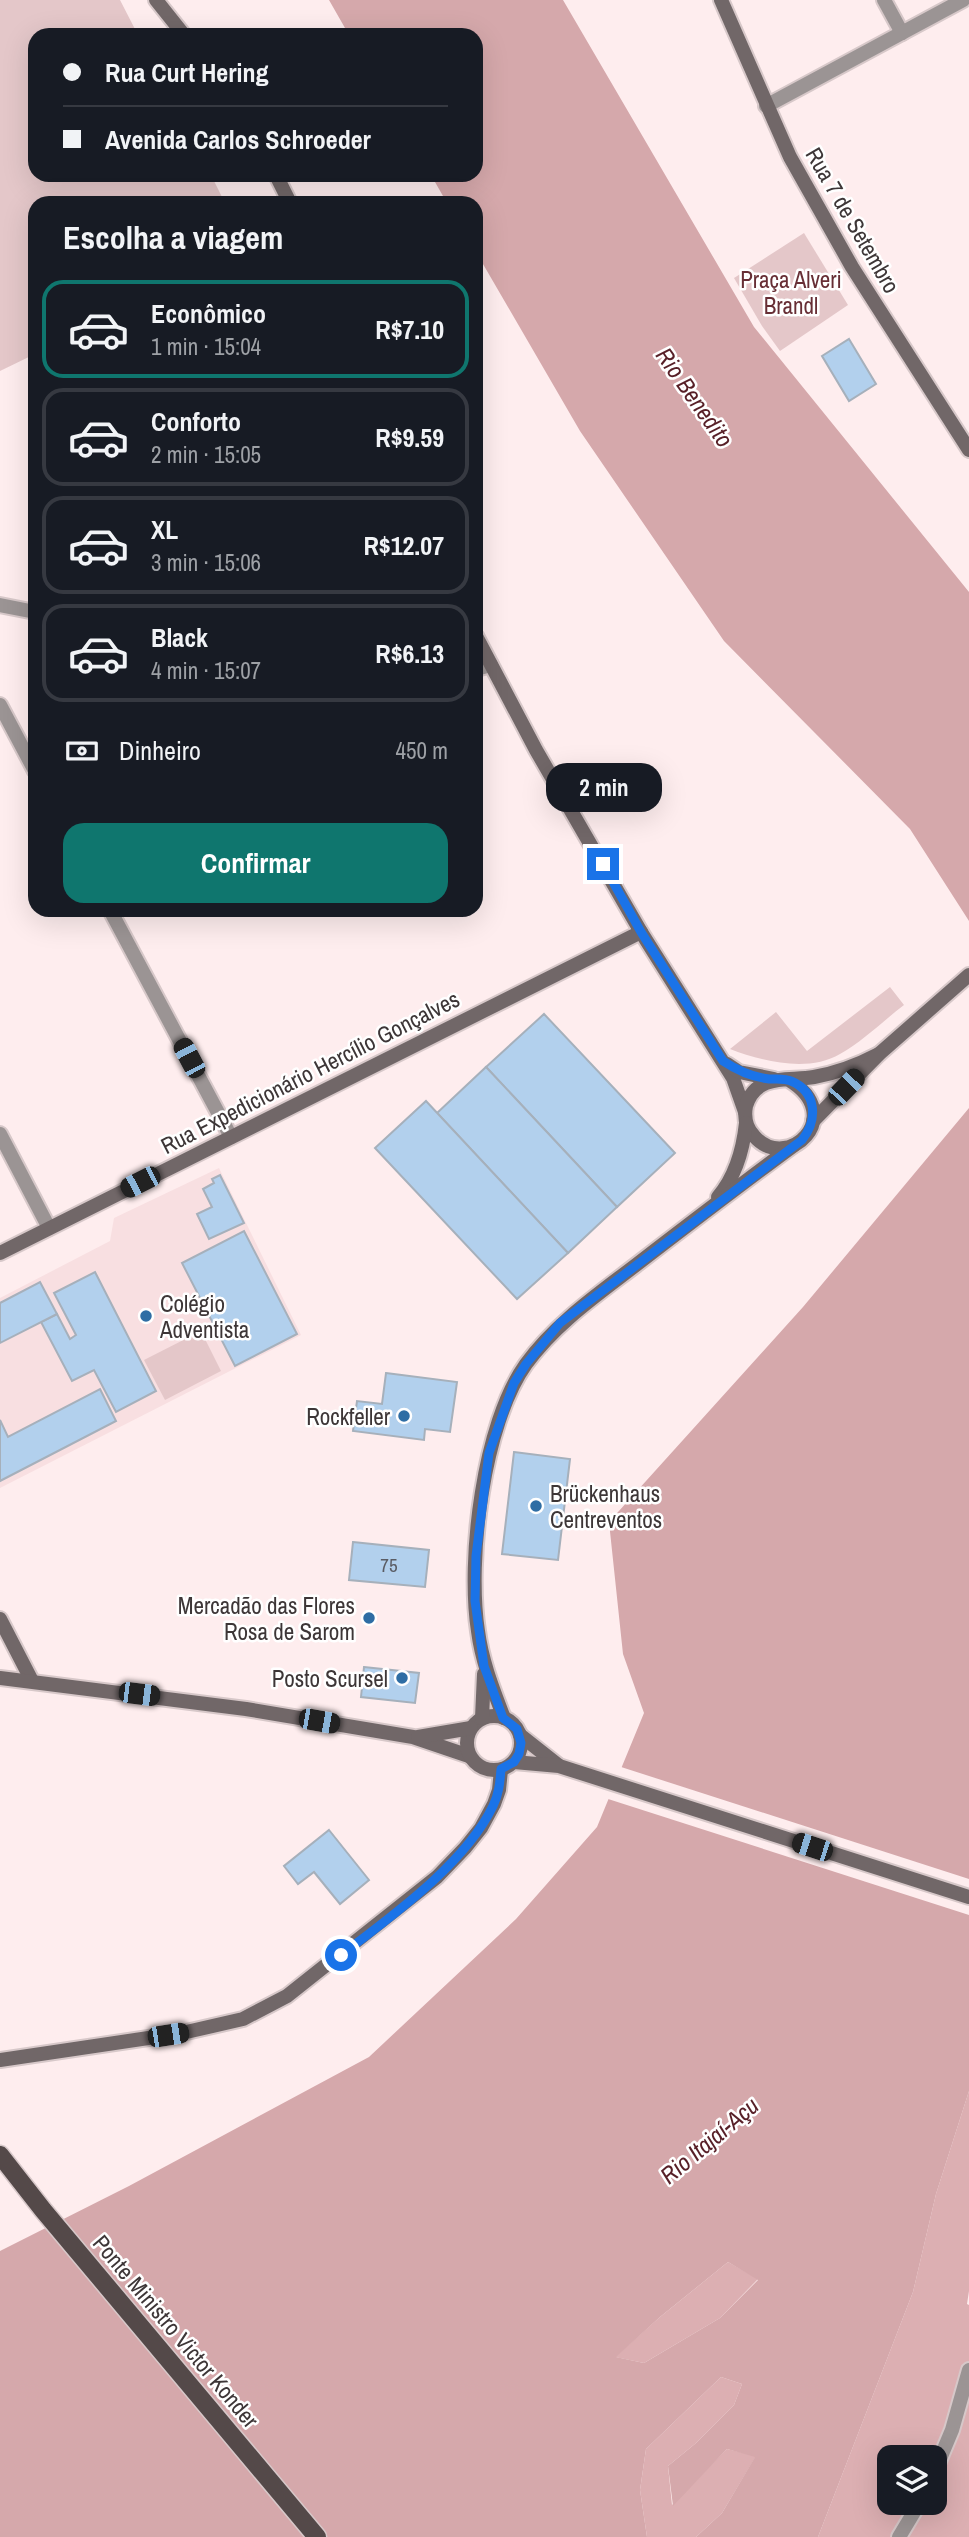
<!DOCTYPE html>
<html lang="pt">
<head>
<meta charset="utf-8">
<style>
	body { margin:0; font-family:"Archivo Narrow",sans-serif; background:#20242c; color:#f1f3f6; height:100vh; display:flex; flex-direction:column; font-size:26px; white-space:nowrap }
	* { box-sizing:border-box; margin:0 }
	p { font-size:23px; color:#9ea1a6 }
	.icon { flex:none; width:38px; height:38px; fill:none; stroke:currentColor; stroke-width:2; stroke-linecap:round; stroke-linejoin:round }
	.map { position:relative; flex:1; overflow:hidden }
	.drawer { position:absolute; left:28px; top:196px; width:455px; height:721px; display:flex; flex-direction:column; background:#171b24; border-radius:21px; box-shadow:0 7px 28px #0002 }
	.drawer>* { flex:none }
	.hud { position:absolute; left:28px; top:28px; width:455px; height:154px; border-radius:21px; box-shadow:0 7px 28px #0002; display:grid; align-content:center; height:154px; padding:0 35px; background:#171b24 }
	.tools { position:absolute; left:877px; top:2445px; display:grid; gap:14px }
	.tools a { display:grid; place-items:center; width:70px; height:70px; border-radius:14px; background:#171b24; box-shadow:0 7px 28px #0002; font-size:35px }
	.end { position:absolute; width:32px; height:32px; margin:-16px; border:9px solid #1a73e8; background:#fff; box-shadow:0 0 0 4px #fff }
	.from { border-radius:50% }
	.bubble { position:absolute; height:49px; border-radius:21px; background:#171b24; box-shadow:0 7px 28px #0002; font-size:23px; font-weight:800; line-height:49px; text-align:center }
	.car { position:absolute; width:21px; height:42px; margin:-21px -10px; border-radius:9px; box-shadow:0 0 5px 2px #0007; background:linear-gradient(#222 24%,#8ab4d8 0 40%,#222 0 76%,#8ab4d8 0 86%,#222 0) }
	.hud b { display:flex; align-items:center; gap:24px; height:66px; font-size:26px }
	.hud b+b { border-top:2px solid #363941 }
	.hud i { width:18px; height:18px; background:#f1f3f6 }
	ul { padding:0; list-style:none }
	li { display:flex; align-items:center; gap:21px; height:98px; margin:0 14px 10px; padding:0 21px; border:4px solid #363941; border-radius:21px }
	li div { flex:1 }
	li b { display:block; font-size:26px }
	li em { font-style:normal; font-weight:800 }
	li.on { border-color:#0f766e }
	li>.icon { width:63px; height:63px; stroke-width:1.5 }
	h2 { padding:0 35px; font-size:32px; line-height:84px }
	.pay { display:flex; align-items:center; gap:18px; height:77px; padding:0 35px; font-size:26px }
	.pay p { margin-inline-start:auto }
	.button { display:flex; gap:14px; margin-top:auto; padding:14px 35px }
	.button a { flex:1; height:80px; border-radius:21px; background:#0f766e; color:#fff; font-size:28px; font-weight:800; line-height:80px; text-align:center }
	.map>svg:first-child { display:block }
	.built { fill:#f8dfe1 }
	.green { fill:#e4c7c9 }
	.forest { fill:#dcafb2; fill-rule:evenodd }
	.water { fill:#d5a8ab; fill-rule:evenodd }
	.pier { fill:#feedee }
	.building { fill:#b2d0ed; stroke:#a6b0bb; stroke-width:2 }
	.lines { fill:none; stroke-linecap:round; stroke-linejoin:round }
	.street-casing { stroke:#d7c8c9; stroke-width:18 }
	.secondary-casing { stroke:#d7c8c9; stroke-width:18 }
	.primary-casing { stroke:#d7c8c9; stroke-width:21 }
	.street { stroke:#9b9494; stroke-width:14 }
	.secondary { stroke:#716768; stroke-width:14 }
	.primary { stroke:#544949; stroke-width:18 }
	.route { stroke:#1a73e8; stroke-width:9 }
	.poi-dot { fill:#2e6da4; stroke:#fff; stroke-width:2.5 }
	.labels { text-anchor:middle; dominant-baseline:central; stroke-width:5; stroke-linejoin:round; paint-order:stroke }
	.number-label { font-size:19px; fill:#5a5c64 }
	.street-label { font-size:23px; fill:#3d3637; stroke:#fff }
	.park-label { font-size:23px; fill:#672e35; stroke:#fff }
	.poi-label { font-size:23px; fill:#3d3637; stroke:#fff; text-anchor:end }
	.water-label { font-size:24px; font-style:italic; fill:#571f27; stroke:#fff }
</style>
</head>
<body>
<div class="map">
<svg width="969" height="2537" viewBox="0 0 969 2537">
	<rect width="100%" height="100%" fill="#feedee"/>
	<polygon class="built" points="219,1168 301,1335 0,1488 0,1298 110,1241 114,1218"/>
	<g class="green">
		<polygon points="0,0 120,0 138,35 35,35 35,175 211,175 225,203 35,203 35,354 0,371"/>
		<polygon points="804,233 848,305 780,351 762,326 734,278"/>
		<path d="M890,987L904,1005C883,1021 862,1042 840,1054C808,1073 761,1061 730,1049L776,1012L807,1051Z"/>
		<polygon points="201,1331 221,1371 165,1400 144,1360"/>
	</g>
	<g class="forest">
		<path d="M969,2091V2291L967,2304L969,2305V2537H818L913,2292L936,2194ZM889,2457H934V2502H889Z"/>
		<polygon points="728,2262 758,2279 720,2318 644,2363 615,2357 660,2317"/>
		<polygon points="721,2377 742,2384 734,2405 696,2443 668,2466 672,2505 727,2449 756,2456 722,2513 696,2537 647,2537 640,2490 646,2449"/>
	</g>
	<g class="water">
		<polygon points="329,0 563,0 754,327 969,592 969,921 910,829 724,641 580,431 476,252 476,203 447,203 431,175 476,175 476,35 349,35"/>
		<path d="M969,1108V2091L936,2194L913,2292L818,2537H696L722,2513L755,2457L727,2449L673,2506L668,2466L696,2443L734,2405L742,2384L721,2377L646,2449L640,2490L647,2537H0V2251L129,2186L369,2057L516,1919L597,1827L644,1713L623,1654L609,1522L803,1307ZM728,2262L758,2280L720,2318L644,2363L616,2357L660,2317Z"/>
	</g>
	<polygon class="pier" points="618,1766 969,1879 969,1915 605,1798"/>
	<g class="building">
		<polygon points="849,339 876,384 849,401 822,356"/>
		<polygon points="544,1014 675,1153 617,1207 486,1067"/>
		<polygon points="486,1067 617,1207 568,1253 437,1113"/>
		<polygon points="426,1101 568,1253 517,1299 375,1148"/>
		<polygon points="220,1175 244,1223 209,1239 197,1214 212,1207 203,1189 214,1183 212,1179"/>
		<polygon points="244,1231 297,1334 235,1366 182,1263"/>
		<polygon points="95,1272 156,1391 116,1412 94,1370 72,1381 41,1322 57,1314 70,1339 76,1335 54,1293"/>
		<polygon points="40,1282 57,1314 0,1343 0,1303"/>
		<polygon points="386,1373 457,1382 450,1432 425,1429 424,1440 353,1431 357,1401 382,1404"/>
		<polygon points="100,1389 116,1421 0,1481 0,1420 8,1437"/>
		<polygon points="514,1452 570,1459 558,1560 502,1554"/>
		<polygon points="353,1542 429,1550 425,1587 349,1580"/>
		<polygon points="364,1667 419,1673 415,1703 361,1697"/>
		<polygon points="329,1830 369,1880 340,1904 314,1872 298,1884 284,1866"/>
	</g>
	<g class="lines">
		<defs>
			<g id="street">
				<polyline points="884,0 902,33"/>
				<polyline points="766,106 963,0"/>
				<polyline points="0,605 35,612"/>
				<polyline points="476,669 491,665"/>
				<polyline points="0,705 35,771"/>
				<polyline points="110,910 231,1137"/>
				<polyline points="0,1134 49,1228"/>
				<polyline points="934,2473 952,2430 969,2370"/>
				<polyline points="899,2537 920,2502"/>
			</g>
			<g id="secondary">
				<polyline points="156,0 184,35"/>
				<polyline points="721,0 790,157 852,267 969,450"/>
				<polyline points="276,175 290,203"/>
				<polyline points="476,636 536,750 641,932 733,1078 745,1112"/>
				<polyline points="727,1064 739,1072 774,1079"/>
				<path d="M789,1080C848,1116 787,1174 754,1136C746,1128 744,1117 746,1106C749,1096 756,1087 766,1083C781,1077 798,1080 814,1077C837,1073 858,1065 879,1054"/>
				<polyline points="813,1121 879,1054 969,975"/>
				<path d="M718,1197C736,1176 743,1150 746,1123"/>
				<polyline points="0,1253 641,932"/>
				<polyline points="0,1619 32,1681"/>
				<polyline points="0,1678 246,1709 413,1737 469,1756"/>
				<circle cx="494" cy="1743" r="27"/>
				<polyline points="482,1718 484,1674"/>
				<path d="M504,1718C493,1689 482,1662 478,1631C467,1560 483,1424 526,1364C556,1323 597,1295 636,1265C688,1225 740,1185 793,1146"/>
				<polyline points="520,1735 558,1765"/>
				<polyline points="418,1737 471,1728"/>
				<polyline points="514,1762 559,1766 969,1897"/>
				<polyline points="0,2060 182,2033 243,2019 287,1996 437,1877 465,1848 481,1828 494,1804 499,1790 501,1770"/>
			</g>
			<polyline id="primary" points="0,2155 43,2210 317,2537"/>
		</defs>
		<use href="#street" class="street-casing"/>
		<use href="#secondary" class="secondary-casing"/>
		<use href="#primary" class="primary-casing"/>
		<use href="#street" class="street"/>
		<use href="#secondary" class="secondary"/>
		<use href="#primary" class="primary"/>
	</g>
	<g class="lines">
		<path class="route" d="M341,1955C392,1916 465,1864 493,1806C499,1794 500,1782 501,1769L514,1762L519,1754L521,1743L517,1729L503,1718L484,1666L475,1601L476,1556L489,1453L514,1383L526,1364L560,1323L802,1140C818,1120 817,1092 791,1081C785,1078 776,1079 769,1079C751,1077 738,1071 723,1061L641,932L603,864"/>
	</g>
	<g class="poi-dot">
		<circle cx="146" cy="1316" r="7"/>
		<circle cx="404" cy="1416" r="7"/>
		<circle cx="536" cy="1506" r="7"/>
		<circle cx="369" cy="1618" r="7"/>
		<circle cx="402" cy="1678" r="7"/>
	</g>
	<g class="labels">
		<g class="number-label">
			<text x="389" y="1565">75</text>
		</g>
		<g class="street-label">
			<text transform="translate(853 220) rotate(60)">Rua 7 de Setembro</text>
			<text transform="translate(310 1072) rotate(-27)">Rua Expedicionário Hercílio Gonçalves</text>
			<text transform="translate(176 2331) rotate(50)">Ponte Ministro Victor Konder</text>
		</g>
		<g class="park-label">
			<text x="791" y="279">Praça Alveri<tspan x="791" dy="26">Brandl</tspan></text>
		</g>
		<g class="poi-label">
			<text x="160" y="1303" text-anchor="start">Colégio<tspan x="160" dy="26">Adventista</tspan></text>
			<text x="390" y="1416">Rockfeller</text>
			<text x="550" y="1493" text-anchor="start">Brückenhaus<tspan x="550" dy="26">Centreventos</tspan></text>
			<text x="355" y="1605">Mercadão das Flores<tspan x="355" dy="26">Rosa de Sarom</tspan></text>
			<text x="388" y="1678">Posto Scursel</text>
		</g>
		<g class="water-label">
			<text transform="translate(695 397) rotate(55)">Rio Benedito</text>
			<text transform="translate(709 2140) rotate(-40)">Rio Itajaí-Açu</text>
		</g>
	</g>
</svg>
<div class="tools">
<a><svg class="icon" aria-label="layers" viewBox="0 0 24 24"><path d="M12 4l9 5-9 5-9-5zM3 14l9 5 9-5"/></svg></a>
</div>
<i class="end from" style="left:341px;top:1955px"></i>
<i class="end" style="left:603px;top:864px"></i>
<div class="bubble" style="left:546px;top:763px;width:116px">2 min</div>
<i class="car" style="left:189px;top:1058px;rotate:332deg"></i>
<i class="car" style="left:846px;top:1087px;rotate:44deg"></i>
<i class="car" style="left:140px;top:1182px;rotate:243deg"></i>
<i class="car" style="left:139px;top:1694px;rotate:97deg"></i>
<i class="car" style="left:319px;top:1721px;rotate:100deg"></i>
<i class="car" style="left:812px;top:1847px;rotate:288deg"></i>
<i class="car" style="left:168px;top:2035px;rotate:81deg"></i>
<div class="hud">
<b><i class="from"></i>Rua Curt Hering</b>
<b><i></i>Avenida Carlos Schroeder</b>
</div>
<section class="drawer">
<h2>Escolha a viagem</h2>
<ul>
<li class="on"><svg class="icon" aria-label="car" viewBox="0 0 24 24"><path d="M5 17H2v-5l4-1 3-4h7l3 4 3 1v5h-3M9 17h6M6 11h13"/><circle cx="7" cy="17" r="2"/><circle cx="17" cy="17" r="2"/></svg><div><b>Econômico</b><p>1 min · 15:04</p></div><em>R$7.10</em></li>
<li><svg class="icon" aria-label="car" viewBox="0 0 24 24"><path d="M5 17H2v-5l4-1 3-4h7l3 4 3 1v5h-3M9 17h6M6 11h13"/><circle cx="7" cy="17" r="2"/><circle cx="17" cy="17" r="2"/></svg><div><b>Conforto</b><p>2 min · 15:05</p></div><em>R$9.59</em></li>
<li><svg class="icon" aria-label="car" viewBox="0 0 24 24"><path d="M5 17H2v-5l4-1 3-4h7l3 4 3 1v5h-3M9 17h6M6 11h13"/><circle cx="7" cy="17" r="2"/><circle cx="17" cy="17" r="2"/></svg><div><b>XL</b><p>3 min · 15:06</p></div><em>R$12.07</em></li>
<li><svg class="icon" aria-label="car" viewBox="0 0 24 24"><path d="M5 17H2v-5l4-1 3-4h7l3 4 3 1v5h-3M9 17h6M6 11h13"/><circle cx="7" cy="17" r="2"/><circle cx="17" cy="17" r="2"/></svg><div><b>Black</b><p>4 min · 15:07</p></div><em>R$6.13</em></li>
</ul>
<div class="pay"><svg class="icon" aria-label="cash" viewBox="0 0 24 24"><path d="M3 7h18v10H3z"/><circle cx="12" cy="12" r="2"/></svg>Dinheiro<p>450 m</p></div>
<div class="button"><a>Confirmar</a></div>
</section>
</div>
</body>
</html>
